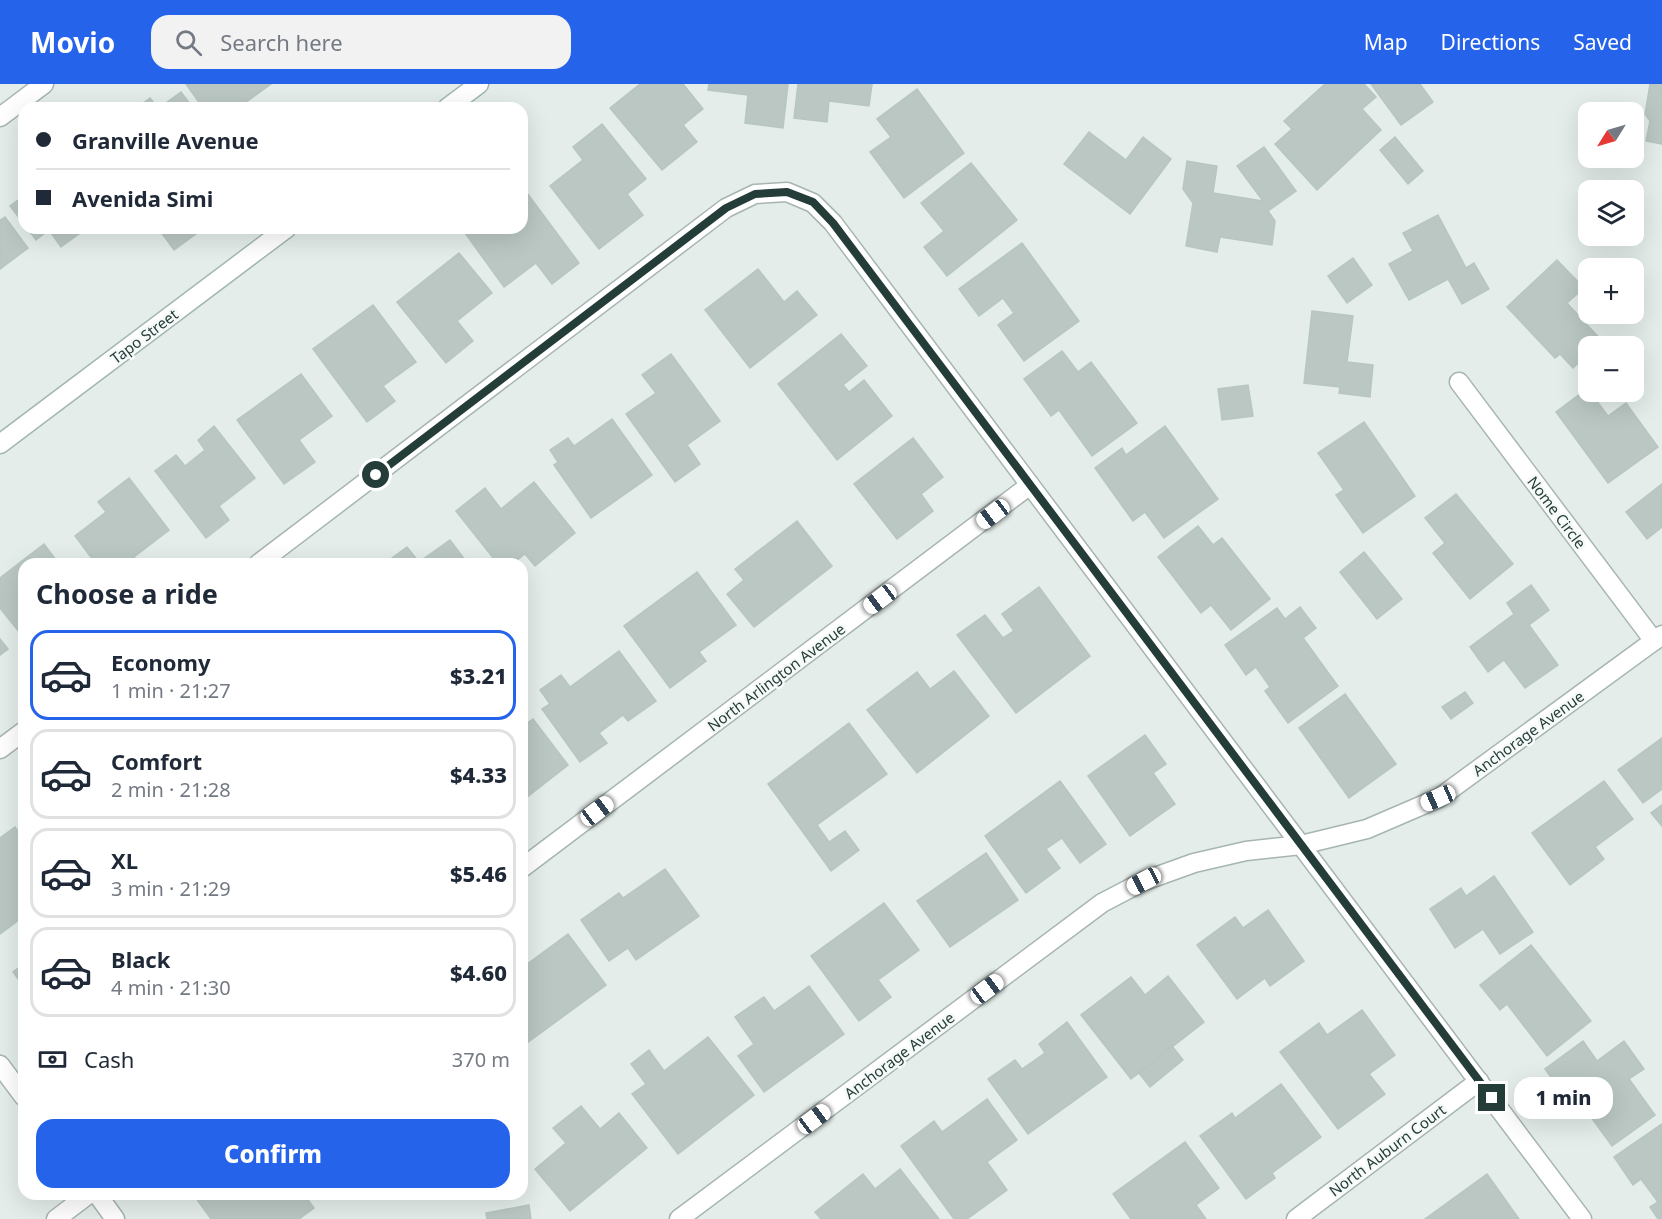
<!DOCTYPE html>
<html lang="en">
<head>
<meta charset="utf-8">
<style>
	body { margin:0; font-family:"Noto Sans",sans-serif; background:#f2f2f3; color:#1f2937; height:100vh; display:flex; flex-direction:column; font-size:22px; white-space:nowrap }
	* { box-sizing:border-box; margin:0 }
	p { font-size:20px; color:#747a83 }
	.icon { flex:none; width:33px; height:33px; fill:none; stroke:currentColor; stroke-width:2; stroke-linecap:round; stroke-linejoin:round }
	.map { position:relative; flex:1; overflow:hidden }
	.details { position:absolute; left:18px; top:474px; width:510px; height:642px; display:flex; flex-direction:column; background:#fff; border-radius:18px; box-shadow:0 6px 24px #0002 }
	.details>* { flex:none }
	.banner { position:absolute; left:18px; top:18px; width:510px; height:132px; border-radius:18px; box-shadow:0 6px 24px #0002; display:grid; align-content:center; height:132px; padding:0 18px; background:#fff }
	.needle { width:39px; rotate:233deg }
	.fabs { position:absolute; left:1578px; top:18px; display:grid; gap:12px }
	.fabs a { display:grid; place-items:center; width:66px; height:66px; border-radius:12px; background:#fff; box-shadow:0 6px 24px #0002; font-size:30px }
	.end { position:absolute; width:27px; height:27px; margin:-14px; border:8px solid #253d39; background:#fff; box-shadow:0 0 0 3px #fff }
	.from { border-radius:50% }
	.bubble { position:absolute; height:42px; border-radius:18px; background:#fff; box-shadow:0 6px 24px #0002; font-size:20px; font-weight:800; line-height:42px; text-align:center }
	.car { position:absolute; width:18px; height:36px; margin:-18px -9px; border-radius:8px; box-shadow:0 0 4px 2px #0007; background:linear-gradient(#fff 24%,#345 0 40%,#fff 0 76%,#345 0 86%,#fff 0) }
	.banner b { display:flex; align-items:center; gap:21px; height:57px; font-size:22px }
	.banner b+b { border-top:2px solid #e0e1e3 }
	.banner i { width:15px; height:15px; background:#1f2937 }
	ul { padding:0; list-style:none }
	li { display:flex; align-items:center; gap:18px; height:90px; margin:0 12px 9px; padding:0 6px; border:3px solid #e0e1e3; border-radius:18px }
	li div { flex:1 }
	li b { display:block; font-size:22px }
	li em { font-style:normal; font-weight:800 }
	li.selected { border-color:#2563eb }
	li>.icon { width:54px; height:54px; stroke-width:1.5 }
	h2 { padding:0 18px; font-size:27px; line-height:72px }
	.pay { display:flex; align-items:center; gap:15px; height:66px; padding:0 18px; font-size:22px }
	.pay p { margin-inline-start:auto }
	.cta { display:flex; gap:12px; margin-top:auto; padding:12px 18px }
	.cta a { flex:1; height:69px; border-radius:18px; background:#2563eb; color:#fff; font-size:24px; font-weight:800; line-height:69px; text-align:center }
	header { display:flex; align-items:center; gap:36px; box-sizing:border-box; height:84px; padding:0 30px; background:#2563eb; color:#fff }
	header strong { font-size:28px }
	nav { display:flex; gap:33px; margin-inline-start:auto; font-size:21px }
	.search { width:420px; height:54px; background:#f2f2f3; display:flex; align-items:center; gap:15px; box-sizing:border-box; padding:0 21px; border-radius:18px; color:#747a83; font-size:22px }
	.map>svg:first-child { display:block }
	.building { fill:#bac7c3; stroke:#b7c6c1; stroke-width:1.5 }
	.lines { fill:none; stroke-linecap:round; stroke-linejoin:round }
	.street-casing { stroke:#a7b5b1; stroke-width:21 }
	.secondary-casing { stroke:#a3b7b2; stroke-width:21 }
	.street { stroke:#fff; stroke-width:18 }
	.secondary { stroke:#fff; stroke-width:18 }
	.route { stroke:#253d39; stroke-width:8 }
	.labels { text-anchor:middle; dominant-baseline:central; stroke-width:5; stroke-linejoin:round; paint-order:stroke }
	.street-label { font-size:15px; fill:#253d39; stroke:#f5f9f7 }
</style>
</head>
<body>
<header>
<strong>Movio</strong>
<div class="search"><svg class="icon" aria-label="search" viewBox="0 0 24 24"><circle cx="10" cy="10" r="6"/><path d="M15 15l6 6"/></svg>Search here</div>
<nav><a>Map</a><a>Directions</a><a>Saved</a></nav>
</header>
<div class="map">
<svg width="1662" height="1135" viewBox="0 0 1662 1135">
	<rect width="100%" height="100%" fill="#e4edea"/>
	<g class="building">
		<polygon points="186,0 271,0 238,24 203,24"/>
		<polygon points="640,0 683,0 703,25 683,41 697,58 662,86 610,24"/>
		<polygon points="709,0 788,0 783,44 745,39 748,11 708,6"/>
		<polygon points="798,0 872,0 869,22 829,17 827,38 794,34"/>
		<polygon points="1325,0 1364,0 1376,13 1362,25 1381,46 1317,106 1275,60 1292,45 1284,37"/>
		<polygon points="1371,0 1420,0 1433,18 1401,41"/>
		<polygon points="1650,0 1662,0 1662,60 1646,57 1650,37 1645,30"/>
		<polygon points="917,5 964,69 904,114 870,68 891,53 877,35"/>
		<polygon points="181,8 193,24 159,24"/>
		<polygon points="150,14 158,24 137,24"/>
		<polygon points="602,40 646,95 627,110 643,131 599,165 550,102 583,76 573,63"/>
		<polygon points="1089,48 1126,76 1143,53 1171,75 1130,130 1064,80"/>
		<polygon points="1395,53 1423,87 1408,100 1380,66"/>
		<polygon points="1264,63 1296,107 1268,127 1275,137 1272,161 1220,153 1217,168 1186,162 1193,119 1183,105 1187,77 1217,82 1213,109 1263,117 1237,82"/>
		<polygon points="971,79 1017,136 947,192 924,163 944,147 921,119"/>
		<polygon points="524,105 579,179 552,200 536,179 504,203 465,149 472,144 522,144 522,107"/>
		<polygon points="24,112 24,140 10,122"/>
		<polygon points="1438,131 1466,184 1474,179 1489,205 1462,220 1448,195 1409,216 1389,180 1413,167 1403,149"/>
		<polygon points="5,133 28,164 0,185 0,136"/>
		<polygon points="27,144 87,144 61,163 49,146 36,156"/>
		<polygon points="158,144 204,144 174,166"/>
		<polygon points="1022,159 1079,237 1024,277 998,241 1014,229 1003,214 979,232 959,205"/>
		<polygon points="459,169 492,209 457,237 473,257 446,279 397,218"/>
		<polygon points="1353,174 1372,201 1347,219 1328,192"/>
		<polygon points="1557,176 1584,204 1567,219 1602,257 1596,262 1588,262 1588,270 1573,284 1560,270 1555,274 1507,223"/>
		<polygon points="758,185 784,218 797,207 817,231 750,284 705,226"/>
		<polygon points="373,221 416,278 383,302 395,317 367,338 313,265"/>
		<polygon points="1312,227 1353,232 1347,278 1373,281 1370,313 1339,309 1340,303 1304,299"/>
		<polygon points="841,250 867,282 843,301 849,308 864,296 892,332 837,376 778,300"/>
		<polygon points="1062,267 1078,288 1091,278 1137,339 1092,372 1059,326 1051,332 1024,295"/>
		<polygon points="671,270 720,337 687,361 700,380 675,398 626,330 656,309 642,291"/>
		<polygon points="301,290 332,332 299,356 315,378 284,400 237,336"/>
		<polygon points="1248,301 1253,332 1222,336 1218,305"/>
		<polygon points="1588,304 1588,308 1590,308 1608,332 1626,319 1658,363 1608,399 1556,328"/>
		<polygon points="612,335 652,391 591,434 554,381 558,378 550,366 568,354 574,362"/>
		<polygon points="1364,338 1415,412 1363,449 1336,411 1344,406 1318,369"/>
		<polygon points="214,342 255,394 219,422 229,436 206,454 155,387 176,371 185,382 205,366 198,356"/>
		<polygon points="1165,342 1218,415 1164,454 1145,428 1133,437 1095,384 1122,364 1126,371"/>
		<polygon points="913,354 943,393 921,410 933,427 897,455 854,400"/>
		<polygon points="129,394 169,446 134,473 139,480 96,480 75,452 106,428 98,418"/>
		<polygon points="534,398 575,449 535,482 525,470 512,480 498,480 456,427 485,404 501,425"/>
		<polygon points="1662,400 1662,443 1647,455 1626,428"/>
		<polygon points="1456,410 1513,480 1470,515 1433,469 1445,459 1425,434"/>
		<polygon points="797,437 832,482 754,543 727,510 744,496 735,485"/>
		<polygon points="1198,442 1213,461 1222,454 1270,515 1231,546 1211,521 1201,529 1158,473"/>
		<polygon points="450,456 468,480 384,480 407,463 419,478"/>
		<polygon points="44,460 59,480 24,480 24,554 0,524 0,494"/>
		<polygon points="1364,468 1402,515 1377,535 1340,488"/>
		<polygon points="697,488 736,541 699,568 706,577 670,604 624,542"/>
		<polygon points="1531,501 1549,526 1529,541 1558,581 1525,604 1504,576 1488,588 1470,563 1514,530 1507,519"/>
		<polygon points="1039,503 1090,572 1016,629 957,551 985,531 1003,554 1014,547 1002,530"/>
		<polygon points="1300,523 1316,544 1303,554 1338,602 1288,639 1265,607 1270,603 1256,583 1246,591 1225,561 1277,524 1285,535"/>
		<polygon points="0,555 8,565 0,571"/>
		<polygon points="619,567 656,617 628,637 623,631 599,649 607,659 580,678 542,625 550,620 540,606 561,591 570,603"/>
		<polygon points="954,587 989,632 917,689 867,626 917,588 930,605"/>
		<polygon points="1465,608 1473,619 1451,635 1442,623"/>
		<polygon points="1345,610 1396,680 1349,714 1299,644"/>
		<polygon points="533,635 568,681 522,717 522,643"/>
		<polygon points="849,639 887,690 817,741 829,758 845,747 859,766 831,787 768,700"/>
		<polygon points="1145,651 1166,680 1153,689 1175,720 1130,752 1088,692"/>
		<polygon points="1662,654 1662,705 1643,719 1618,686"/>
		<polygon points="1060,697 1106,760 1080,779 1062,754 1046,765 1060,784 1026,809 985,752"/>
		<polygon points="1604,697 1633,735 1595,763 1604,775 1570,801 1532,749"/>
		<polygon points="1662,721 1662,742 1651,729"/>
		<polygon points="15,743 24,755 24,832 0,850 0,754"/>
		<polygon points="986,769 1018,816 950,863 917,817"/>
		<polygon points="665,785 699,832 636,876 628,864 609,877 581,836 619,809 623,814"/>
		<polygon points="1494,792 1533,848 1500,870 1483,845 1455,864 1430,825 1461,804 1466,812"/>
		<polygon points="884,819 919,866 878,896 891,913 859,937 811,872"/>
		<polygon points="1268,826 1304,877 1270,902 1265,894 1237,915 1197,861 1235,833 1243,844"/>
		<polygon points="568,850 606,901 527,959 522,953 522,884"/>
		<polygon points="1531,861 1591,937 1547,972 1507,920 1500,926 1480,901"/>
		<polygon points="24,880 24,903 13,888"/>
		<polygon points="1168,892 1204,938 1131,995 1081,931 1131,893 1145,911"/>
		<polygon points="809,902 844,950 764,1008 738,972 754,960 735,933 764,913 774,927"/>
		<polygon points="1362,926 1395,971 1369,990 1385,1010 1338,1045 1280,968 1319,939 1327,951"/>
		<polygon points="1067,938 1107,993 1028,1050 988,995 1015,976 1022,985 1045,969 1039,960"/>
		<polygon points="708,953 754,1011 678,1070 632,1010 646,1000 631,980 649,966 664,987"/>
		<polygon points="1583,957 1597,977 1624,957 1644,985 1629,995 1655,1031 1612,1062 1570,1004 1563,1010 1545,985"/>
		<polygon points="1172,962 1183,976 1150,1003 1139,989"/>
		<polygon points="1281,1000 1321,1053 1272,1089 1275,1094 1246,1115 1200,1052 1232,1029 1235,1034"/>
		<polygon points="987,1015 1017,1056 987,1078 1007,1106 967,1135 954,1135 901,1062 934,1037 942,1048"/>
		<polygon points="581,1022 600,1045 619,1029 647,1064 570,1127 535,1085 566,1059 553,1044"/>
		<polygon points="1662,1040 1662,1135 1658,1135 1650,1123 1658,1118 1641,1095 1633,1101 1614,1073"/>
		<polygon points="1185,1058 1219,1104 1196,1121 1206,1135 1131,1135 1113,1110"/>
		<polygon points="900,1085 939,1135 821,1135 815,1128 863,1090 875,1105"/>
		<polygon points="1487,1090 1519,1135 1425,1135"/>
		<polygon points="199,1110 304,1110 314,1124 299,1135 211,1135 195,1113"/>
		<polygon points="529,1121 531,1135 487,1135 486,1129"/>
	</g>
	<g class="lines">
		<defs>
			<g id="street">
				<polyline points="0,33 44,0"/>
				<polyline points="1459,298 1654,557"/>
				<polyline points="258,480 726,124 755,110 787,108 813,119 833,139 1582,1135"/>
				<polyline points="0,665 24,647"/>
				<polyline points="522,784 1030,401"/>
				<polyline points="0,981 24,1013"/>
				<polyline points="97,1110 115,1135"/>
				<polyline points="56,1135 89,1110"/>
				<polyline points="679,1135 1102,819 1144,797 1194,779 1246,767 1301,761 1367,745 1439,714 1662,551"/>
				<polyline points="1296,1135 1479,997"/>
			</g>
			<g id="secondary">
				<polyline points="447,24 479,0"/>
				<polyline points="0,360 287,144"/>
			</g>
		</defs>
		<use href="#street" class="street-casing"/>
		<use href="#secondary" class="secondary-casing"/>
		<use href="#street" class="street"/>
		<use href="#secondary" class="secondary"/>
	</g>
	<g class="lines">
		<polyline class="route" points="376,391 726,124 755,110 787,108 813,118 833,139 1492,1014"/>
	</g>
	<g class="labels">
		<g class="street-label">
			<text transform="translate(144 252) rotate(-37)">Tapo Street</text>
			<text transform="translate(1557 428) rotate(53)">Nome Circle</text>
			<text transform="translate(776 593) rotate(-37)">North Arlington Avenue</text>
			<text transform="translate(1528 649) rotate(-36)">Anchorage Avenue</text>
			<text transform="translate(899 971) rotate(-37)">Anchorage Avenue</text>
			<text transform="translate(1387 1066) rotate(-37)">North Auburn Court</text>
		</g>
	</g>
</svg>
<div class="fabs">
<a><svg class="needle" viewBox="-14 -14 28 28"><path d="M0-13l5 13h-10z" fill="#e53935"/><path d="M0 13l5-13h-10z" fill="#747a83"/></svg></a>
<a><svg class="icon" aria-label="layers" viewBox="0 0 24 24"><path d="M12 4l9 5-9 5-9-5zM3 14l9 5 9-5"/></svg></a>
<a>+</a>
<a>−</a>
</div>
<i class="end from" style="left:376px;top:391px"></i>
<i class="end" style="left:1492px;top:1014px"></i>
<div class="bubble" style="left:1514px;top:993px;width:99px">1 min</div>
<i class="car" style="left:993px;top:430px;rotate:233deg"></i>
<i class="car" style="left:880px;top:515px;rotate:233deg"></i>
<i class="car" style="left:1438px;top:714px;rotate:246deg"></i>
<i class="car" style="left:597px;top:727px;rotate:53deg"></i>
<i class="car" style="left:1144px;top:797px;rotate:242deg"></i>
<i class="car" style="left:987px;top:905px;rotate:53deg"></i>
<i class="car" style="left:814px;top:1035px;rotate:53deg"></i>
<div class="banner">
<b><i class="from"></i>Granville Avenue</b>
<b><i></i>Avenida Simi</b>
</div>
<section class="details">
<h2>Choose a ride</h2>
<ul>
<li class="selected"><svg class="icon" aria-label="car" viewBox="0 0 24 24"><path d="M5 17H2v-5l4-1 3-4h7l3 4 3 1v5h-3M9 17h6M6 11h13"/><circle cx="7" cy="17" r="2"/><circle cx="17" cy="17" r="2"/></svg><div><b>Economy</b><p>1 min · 21:27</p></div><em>$3.21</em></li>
<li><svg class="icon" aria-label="car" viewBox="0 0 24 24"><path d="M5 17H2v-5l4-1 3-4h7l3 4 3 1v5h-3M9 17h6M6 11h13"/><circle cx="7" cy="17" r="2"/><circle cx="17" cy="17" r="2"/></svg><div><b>Comfort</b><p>2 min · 21:28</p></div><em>$4.33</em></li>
<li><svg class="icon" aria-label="car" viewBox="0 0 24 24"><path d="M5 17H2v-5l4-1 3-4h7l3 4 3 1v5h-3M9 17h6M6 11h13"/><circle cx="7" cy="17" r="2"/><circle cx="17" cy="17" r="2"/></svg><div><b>XL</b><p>3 min · 21:29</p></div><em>$5.46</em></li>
<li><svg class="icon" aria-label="car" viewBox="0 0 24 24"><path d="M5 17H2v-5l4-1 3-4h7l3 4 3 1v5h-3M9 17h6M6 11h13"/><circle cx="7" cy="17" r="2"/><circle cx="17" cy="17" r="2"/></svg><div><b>Black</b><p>4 min · 21:30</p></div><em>$4.60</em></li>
</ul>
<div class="pay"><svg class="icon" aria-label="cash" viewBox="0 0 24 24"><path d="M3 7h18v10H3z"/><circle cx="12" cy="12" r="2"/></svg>Cash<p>370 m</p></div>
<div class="cta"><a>Confirm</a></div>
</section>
</div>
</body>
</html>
